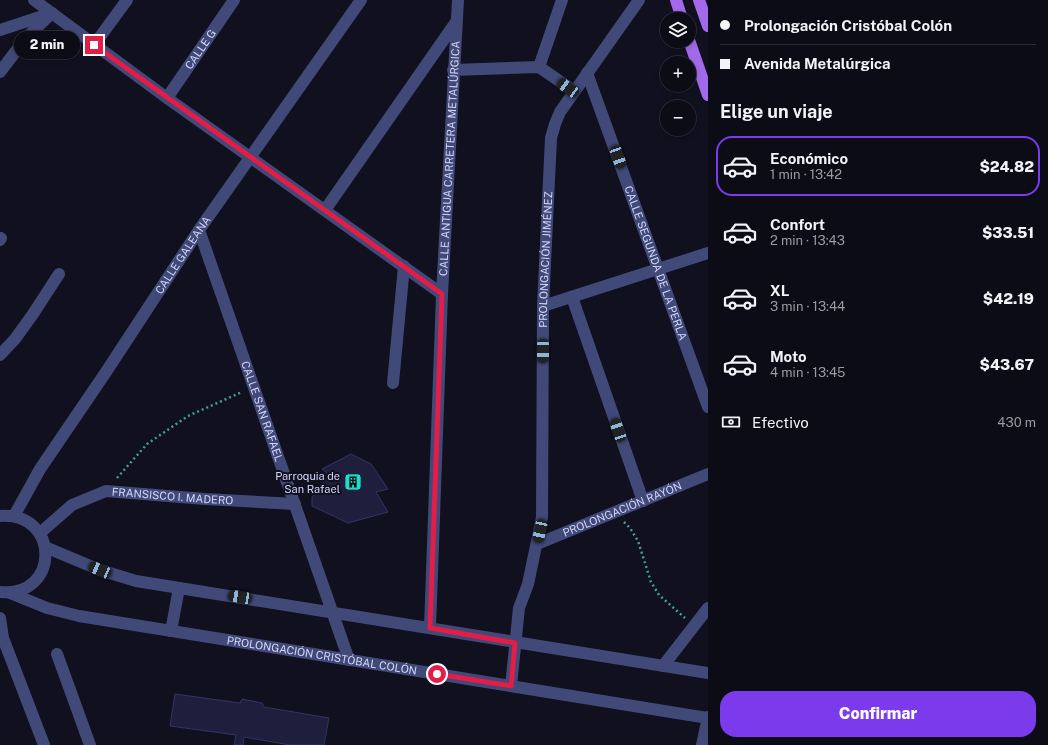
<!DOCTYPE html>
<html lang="es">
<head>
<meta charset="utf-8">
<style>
	body { margin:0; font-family:"Public Sans",sans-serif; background:#151520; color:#f1f3f6; height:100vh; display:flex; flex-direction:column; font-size:15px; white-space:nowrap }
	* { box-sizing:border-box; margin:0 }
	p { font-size:13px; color:#9a9ba1 }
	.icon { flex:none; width:22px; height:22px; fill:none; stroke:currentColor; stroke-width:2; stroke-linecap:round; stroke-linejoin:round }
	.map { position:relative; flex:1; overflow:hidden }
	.sheet { display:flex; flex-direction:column; background:#0c0c17; width:340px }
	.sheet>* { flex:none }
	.top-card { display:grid; align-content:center; height:88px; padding:0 12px; background:#0c0c17 }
	.fabs { position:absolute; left:660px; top:12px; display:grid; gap:8px }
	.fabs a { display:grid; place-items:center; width:36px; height:36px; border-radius:50%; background:#0c0c17; box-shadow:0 2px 6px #0003,0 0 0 1px #2c2c36; font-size:20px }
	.end { position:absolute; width:18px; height:18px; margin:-9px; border:5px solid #e11d48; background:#fff; box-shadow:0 0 0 2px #fff }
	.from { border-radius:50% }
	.bubble { position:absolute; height:28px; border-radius:14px; background:#0c0c17; box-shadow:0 2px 6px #0003,0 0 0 1px #2c2c36; font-size:13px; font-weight:800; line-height:28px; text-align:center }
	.car { position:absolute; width:12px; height:24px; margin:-12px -6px; border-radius:5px; box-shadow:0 0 3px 1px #0007; background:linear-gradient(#222 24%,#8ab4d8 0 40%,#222 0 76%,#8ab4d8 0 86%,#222 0) }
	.top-card b { display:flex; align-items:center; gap:14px; height:38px; font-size:15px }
	.top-card b+b { border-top:1px solid #2c2c36 }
	.top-card i { width:10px; height:10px; background:#f1f3f6 }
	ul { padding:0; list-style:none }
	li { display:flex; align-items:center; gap:12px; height:60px; margin:0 8px 6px; padding:0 4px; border:2px solid transparent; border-radius:16px }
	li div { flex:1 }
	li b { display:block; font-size:15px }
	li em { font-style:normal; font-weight:800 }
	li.selected { border-color:#7c3aed }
	li>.icon { width:36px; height:36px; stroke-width:1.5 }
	h2 { padding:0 12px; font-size:18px; line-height:48px }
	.pay { display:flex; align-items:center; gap:10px; height:44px; padding:0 12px; font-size:15px }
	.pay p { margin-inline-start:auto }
	.cta { display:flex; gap:8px; margin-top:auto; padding:8px 12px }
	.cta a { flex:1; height:46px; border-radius:16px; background:#7c3aed; color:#fff; font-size:16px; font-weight:800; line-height:46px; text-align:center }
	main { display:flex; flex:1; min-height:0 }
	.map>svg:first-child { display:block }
	.building { fill:#1f1e3d; stroke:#343366 }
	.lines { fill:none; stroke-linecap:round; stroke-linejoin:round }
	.path { stroke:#3ea38a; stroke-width:2.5; stroke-dasharray:2 3; stroke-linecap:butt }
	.minor { stroke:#414978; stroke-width:12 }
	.major { stroke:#a269ea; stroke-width:12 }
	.route { stroke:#e11d48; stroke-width:5 }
	.labels { text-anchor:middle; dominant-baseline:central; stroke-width:4; stroke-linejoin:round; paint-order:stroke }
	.street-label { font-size:11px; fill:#d4d6f9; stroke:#10101f }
	.poi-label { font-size:11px; fill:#d4d6f9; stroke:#10101f; text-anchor:end }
</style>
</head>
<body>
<main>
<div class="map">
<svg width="708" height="745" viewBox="0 0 708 745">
	<rect width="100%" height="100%" fill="#10101f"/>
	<g class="building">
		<polygon points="351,454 371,464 388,489 376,492 388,512 348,523 312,506 312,497 329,475 322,469"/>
		<polygon points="175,694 240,703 242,699 262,703 264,707 329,718 324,745 290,745 244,737 243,745 234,745 236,735 170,726"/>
	</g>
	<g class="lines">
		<g class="path">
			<polyline points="117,478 147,444 188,416 242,392"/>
			<polyline points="624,522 630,528 638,541 651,582 659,595 685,618"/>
		</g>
		<g class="minor">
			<polyline points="34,0 167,98 442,294"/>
			<polyline points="0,30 49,14"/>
			<polyline points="94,45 127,0"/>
			<polyline points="539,67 562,0"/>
			<polyline points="453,70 539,67 574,91"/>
			<polyline points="0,72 26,38 52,13"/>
			<path id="s1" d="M587,73L708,407"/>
			<path id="s2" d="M167,98L234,0"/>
			<polyline points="325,210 456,22"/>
			<path id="s3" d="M199,230L349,660"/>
			<polyline points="0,240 1,238"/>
			<polyline points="572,297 643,501"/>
			<polyline points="543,306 708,253"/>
			<polyline points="0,355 15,339 33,314 59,274"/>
			<polyline points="393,383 404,266"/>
			<path d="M0,516C61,512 60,598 0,592"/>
			<path id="s4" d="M14,516L40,469L106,372L199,230L361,0"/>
			<path id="s5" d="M40,533L72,505L106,491L205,499L295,504"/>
			<path id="s6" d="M537,544L708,474"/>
			<polyline points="45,547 100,570 136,581 708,673"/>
			<path id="s7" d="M10,593L47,608L79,616L708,718"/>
			<polyline points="0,618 3,638 44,745"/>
			<path id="s8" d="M430,628L442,294L458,0"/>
			<polyline points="171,631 179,588"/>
			<polyline points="57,654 90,745"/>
			<polyline points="663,666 708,608"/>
			<path id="s9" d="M511,686L519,608L528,584L542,517L543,306L551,138L555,124L560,112L639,0"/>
			<polyline points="702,745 708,717"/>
		</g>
		<g class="major">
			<polyline points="676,0 682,19"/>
			<polyline points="699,0 708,26"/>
			<polyline points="689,40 708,95"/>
		</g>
	</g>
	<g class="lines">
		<polyline class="route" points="94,45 442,294 430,628 515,643 511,686 437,674"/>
	</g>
	<defs>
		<symbol id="building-square" viewBox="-11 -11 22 22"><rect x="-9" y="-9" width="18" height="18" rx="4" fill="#1edbca" stroke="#10101f"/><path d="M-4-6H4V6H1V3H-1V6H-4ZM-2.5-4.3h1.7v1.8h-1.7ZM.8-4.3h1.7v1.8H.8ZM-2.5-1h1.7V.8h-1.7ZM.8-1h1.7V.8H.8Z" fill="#111"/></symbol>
	</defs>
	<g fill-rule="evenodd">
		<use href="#building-square" x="343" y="472" width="20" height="20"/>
	</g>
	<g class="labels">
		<g class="street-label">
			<text stroke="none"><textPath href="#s2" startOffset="59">CALLE G</textPath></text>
			<text stroke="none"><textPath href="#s8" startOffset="470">CALLE ANTIGUA CARRETERA METALÚRGICA</textPath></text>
			<text stroke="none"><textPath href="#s4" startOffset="311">CALLE GALEANA</textPath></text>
			<text stroke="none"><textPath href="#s9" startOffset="430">PROLONGACIÓN JIMÉNEZ</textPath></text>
			<text stroke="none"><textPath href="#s1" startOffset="202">CALLE SEGUNDA DE LA PERLA</textPath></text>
			<text stroke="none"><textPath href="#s3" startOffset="192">CALLE SAN RAFAEL</textPath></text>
			<text stroke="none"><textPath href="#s5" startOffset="146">FRANSISCO I. MADERO</textPath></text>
			<text stroke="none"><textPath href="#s6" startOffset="92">PROLONGACIÓN RAYÓN</textPath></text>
			<text stroke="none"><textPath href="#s7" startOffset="319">PROLONGACIÓN CRISTÓBAL COLÓN</textPath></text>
		</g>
		<g class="poi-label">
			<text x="340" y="476">Parroquia de<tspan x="340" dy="13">San Rafael</tspan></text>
		</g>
	</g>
</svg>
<div class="fabs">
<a><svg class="icon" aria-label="layers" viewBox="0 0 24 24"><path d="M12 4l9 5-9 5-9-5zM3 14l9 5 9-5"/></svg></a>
<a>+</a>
<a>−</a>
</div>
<i class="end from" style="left:437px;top:674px"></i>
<i class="end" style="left:94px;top:45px"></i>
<div class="bubble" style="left:14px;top:31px;width:66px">2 min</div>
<i class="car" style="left:568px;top:88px;rotate:306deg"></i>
<i class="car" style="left:618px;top:157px;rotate:160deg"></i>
<i class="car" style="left:543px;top:351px;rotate:180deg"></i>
<i class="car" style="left:618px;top:430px;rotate:341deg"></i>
<i class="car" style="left:540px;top:531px;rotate:192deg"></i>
<i class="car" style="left:100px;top:570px;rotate:293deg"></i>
<i class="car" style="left:240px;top:597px;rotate:279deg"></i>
</div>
<section class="sheet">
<div class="top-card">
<b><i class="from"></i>Prolongación Cristóbal Colón</b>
<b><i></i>Avenida Metalúrgica</b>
</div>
<h2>Elige un viaje</h2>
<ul>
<li class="selected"><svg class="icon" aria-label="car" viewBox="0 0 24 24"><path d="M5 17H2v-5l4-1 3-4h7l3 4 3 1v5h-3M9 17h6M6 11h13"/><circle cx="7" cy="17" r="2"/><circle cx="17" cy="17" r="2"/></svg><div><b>Económico</b><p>1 min · 13:42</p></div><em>$24.82</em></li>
<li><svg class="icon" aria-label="car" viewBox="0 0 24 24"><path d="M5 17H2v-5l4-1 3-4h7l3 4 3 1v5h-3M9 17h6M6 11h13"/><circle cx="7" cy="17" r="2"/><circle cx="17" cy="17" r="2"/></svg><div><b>Confort</b><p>2 min · 13:43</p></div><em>$33.51</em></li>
<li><svg class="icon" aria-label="car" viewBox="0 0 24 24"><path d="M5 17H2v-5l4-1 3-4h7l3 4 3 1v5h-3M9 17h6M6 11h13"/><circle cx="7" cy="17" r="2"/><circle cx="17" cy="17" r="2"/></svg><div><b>XL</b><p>3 min · 13:44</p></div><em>$42.19</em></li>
<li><svg class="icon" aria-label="car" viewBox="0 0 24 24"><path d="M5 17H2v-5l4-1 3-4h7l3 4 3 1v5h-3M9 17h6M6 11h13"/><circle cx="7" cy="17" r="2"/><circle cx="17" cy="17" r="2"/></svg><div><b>Moto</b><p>4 min · 13:45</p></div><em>$43.67</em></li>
</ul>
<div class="pay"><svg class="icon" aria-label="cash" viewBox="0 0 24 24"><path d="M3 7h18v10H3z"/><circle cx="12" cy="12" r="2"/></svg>Efectivo<p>430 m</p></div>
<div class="cta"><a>Confirmar</a></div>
</section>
</main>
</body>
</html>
